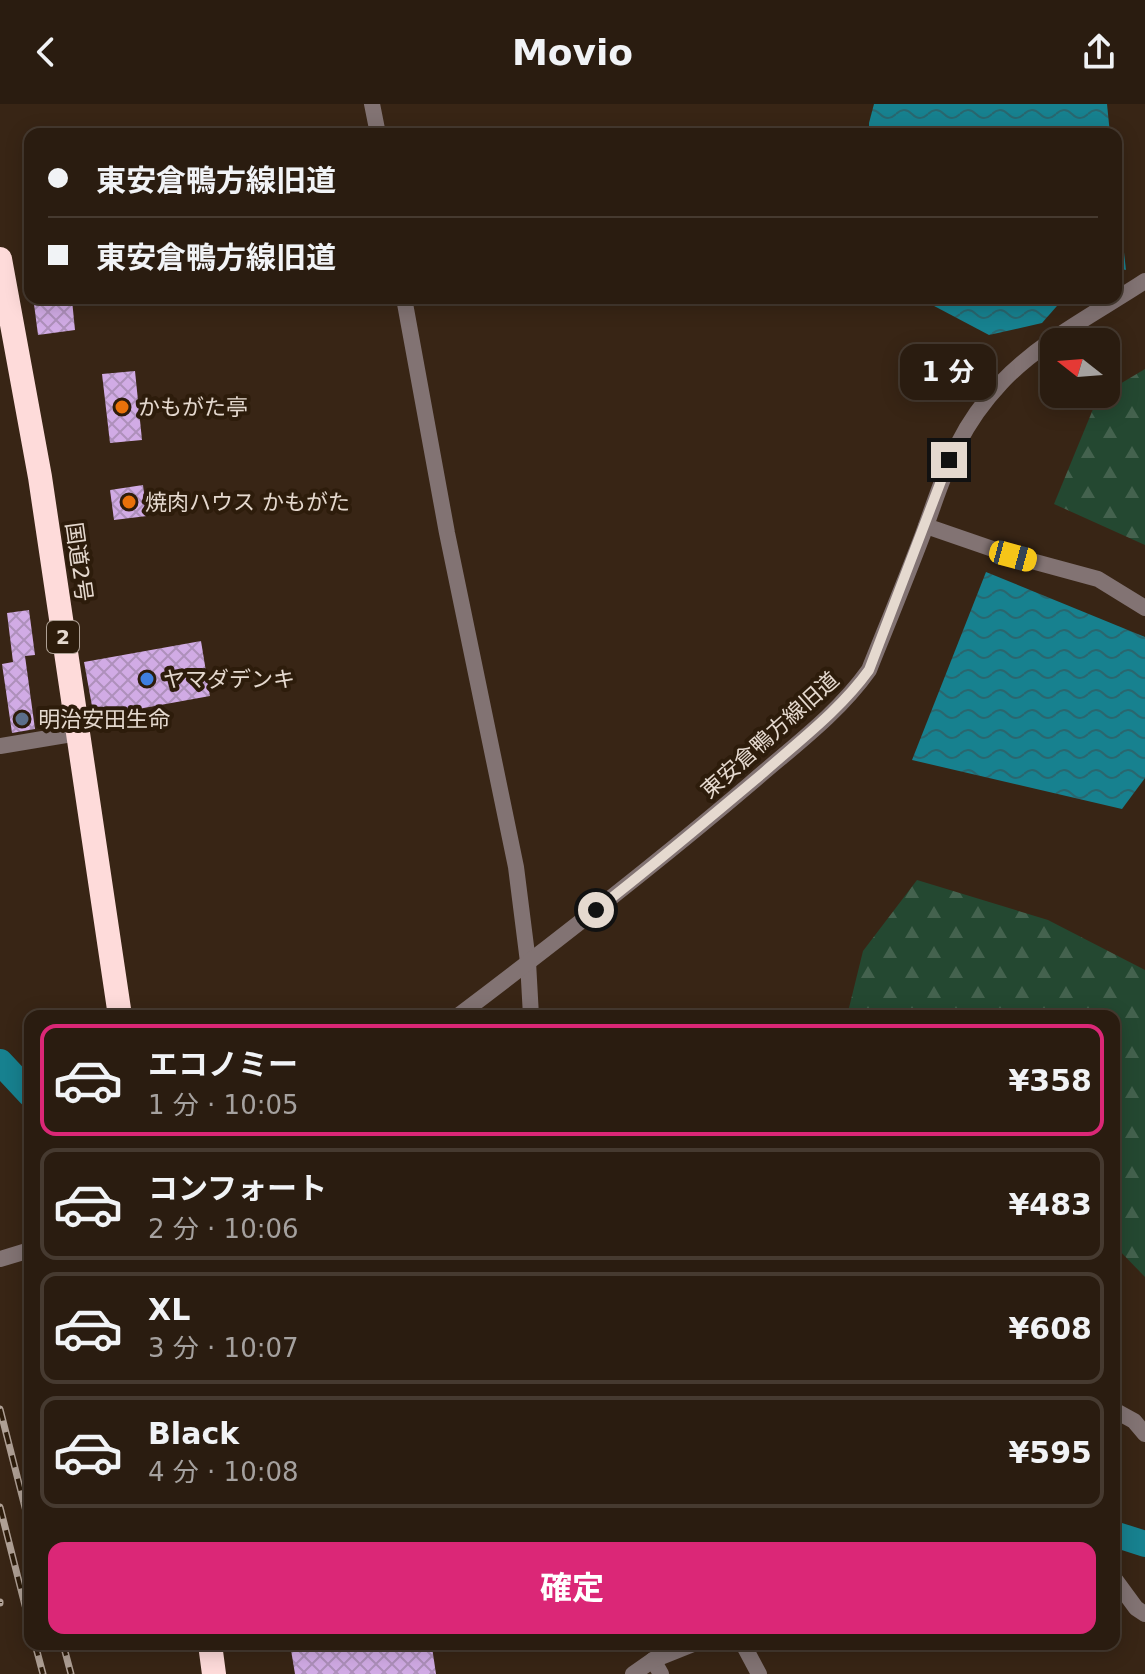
<!DOCTYPE html>
<html lang="ja">
<head>
<meta charset="utf-8">
<style>
	body { margin:0; font-family:"DejaVu Sans","Noto Sans JP",sans-serif; background:#36291e; color:#f1f3f6; height:100vh; display:flex; flex-direction:column; font-size:30px; white-space:nowrap }
	* { box-sizing:border-box; margin:0 }
	p { font-size:26px; color:#a5a19f }
	.icon { flex:none; width:44px; height:44px; fill:none; stroke:currentColor; stroke-width:2; stroke-linecap:round; stroke-linejoin:round }
	.map { position:relative; flex:1; overflow:hidden }
	.details { position:absolute; left:24px; top:906px; width:1096px; height:640px; display:flex; flex-direction:column; background:#2a1c10; border-radius:16px; box-shadow:0 4px 20px #0003,0 0 0 2px #463a30 }
	.details>* { flex:none }
	.top-card { position:absolute; left:24px; top:24px; width:1098px; height:176px; border-radius:16px; box-shadow:0 4px 20px #0003,0 0 0 2px #463a30; display:grid; align-content:center; height:176px; padding:0 24px; background:#2a1c10 }
	.needle { width:52px; rotate:287deg }
	.buttons { position:absolute; left:1040px; top:224px; display:grid; gap:16px }
	.buttons a { display:grid; place-items:center; width:80px; height:80px; border-radius:16px; background:#2a1c10; box-shadow:0 4px 20px #0003,0 0 0 2px #463a30; font-size:40px }
	.end { position:absolute; width:36px; height:36px; margin:-18px; border:10px solid #e5d9cf; background:#111; box-shadow:0 0 0 4px #111 }
	.from { border-radius:50% }
	.bubble { position:absolute; height:56px; border-radius:16px; background:#2a1c10; box-shadow:0 4px 20px #0003,0 0 0 2px #463a30; font-size:26px; font-weight:700; line-height:56px; text-align:center }
	.car { position:absolute; width:24px; height:48px; margin:-24px -12px; border-radius:10px; box-shadow:0 0 6px 2px #0007; background:linear-gradient(#f5c518 24%,#345 0 40%,#f5c518 0 76%,#345 0 86%,#f5c518 0) }
	.top-card b { display:flex; align-items:center; gap:28px; height:76px; font-size:30px }
	.top-card b+b { border-top:2px solid #463a30 }
	.top-card i { width:20px; height:20px; background:#f1f3f6 }
	ul { padding:14px 0 0; list-style:none }
	li { display:flex; align-items:center; gap:24px; height:112px; margin:0 16px 12px; padding:0 8px; border:4px solid #463a30; border-radius:16px }
	li div { flex:1 }
	li b { display:block; font-size:30px }
	li em { font-style:normal; font-weight:700 }
	li.selected { border-color:#db2777 }
	li>.icon { width:72px; height:72px; stroke-width:1.5 }
	.primary-button { display:flex; gap:16px; margin-top:auto; padding:16px 24px }
	.primary-button a { flex:1; height:92px; border-radius:16px; background:#db2777; color:#fff; font-size:32px; font-weight:700; line-height:92px; text-align:center }
	header { display:flex; justify-content:space-between; align-items:center; height:104px; padding:0 24px; background:#2a1c10; font-size:36px; font-weight:700 }
	.map>svg:first-child { display:block }
	.forest { fill:url(#forest-firs) }
	.water { fill:url(#water-waves) }
	.lines { fill:none; stroke-linecap:round; stroke-linejoin:round }
	.river { stroke:#17818f; stroke-width:26 }
	.building { fill:url(#building-cross-hatch) }
	.minor { stroke:#827373; stroke-width:16 }
	.highway { stroke:#fedbda; stroke-width:24 }
	.rail-casing { stroke:#afa095; stroke-width:7 }
	.rail { stroke:#2d1c0b; stroke-width:4; stroke-dasharray:12; stroke-linecap:butt }
	.route { stroke:#e5d9cf; stroke-width:10 }
	.food-dot { fill:#e8710a; stroke:#2d1c0b; stroke-width:3 }
	.shop-dot { fill:#3f7fe0; stroke:#2d1c0b; stroke-width:3 }
	.service-dot { fill:#5c6f8a; stroke:#2d1c0b; stroke-width:3 }
	.labels { text-anchor:middle; dominant-baseline:central; stroke-width:8; stroke-linejoin:round; paint-order:stroke }
	.shield { fill:#2d1c0b; stroke:#aea094; stroke-width:2 }
	.shield-label { font-size:20px; font-weight:bold; fill:#e5d9cf }
	.poi-label { font-size:22px; fill:#e5d9cf; stroke:#2d1c0b; text-anchor:start }
	.street-label { font-size:22px; fill:#e5d9cf; stroke:#2d1c0b }
</style>
</head>
<body>
<header><svg class="icon" aria-label="back" viewBox="0 0 24 24"><path d="M15 5l-7 7 7 7"/></svg>Movio<svg class="icon" aria-label="share" viewBox="0 0 24 24"><path d="M12 15V3M7 8l5-5 5 5M5 13v7h14v-7"/></svg></header>
<div class="map">
<svg width="1145" height="1570" viewBox="0 0 1145 1570">
	<defs>
		<pattern id="forest-firs" width="22" height="20" patternUnits="userSpaceOnUse" patternTransform="scale(2)"><rect width="22" height="20" fill="#244831"/><path d="M5 1l3.5 6h-7zM16 11l3.5 6h-7z" fill="#44624e"/></pattern>
		<pattern id="water-waves" width="16" height="10" patternUnits="userSpaceOnUse" patternTransform="scale(2)"><rect width="16" height="10" fill="#17818f"/><path d="M0 5q4-4 8 0t8 0" fill="none" stroke="#29676f"/></pattern>
		<pattern id="building-cross-hatch" width="8" height="8" patternUnits="userSpaceOnUse" patternTransform="scale(2)"><rect width="8" height="8" fill="#d1abe5"/><path d="M0 0l8 8M0 8l8-8" fill="none" stroke="#ae90bb"/></pattern>
	</defs>
	<rect width="100%" height="100%" fill="#382515"/>
	<g class="forest">
		<polygon points="1145,265 1145,441 1054,400 1098,293"/>
		<polygon points="917,776 1048,816 1145,866 1145,1173 1114,1141 1114,912 847,912 863,847"/>
	</g>
	<g class="water">
		<polygon points="874,0 1107,0 1110,30 869,30 869,19"/>
		<polygon points="1116,79 1126,166 1116,164"/>
		<polygon points="919,194 1064,194 1042,219 989,231"/>
		<polygon points="986,468 1145,533 1145,674 1122,705 912,656"/>
	</g>
	<g class="lines">
		<g class="river">
			<polyline points="0,958 30,990"/>
			<polyline points="1114,1430 1145,1440"/>
		</g>
	</g>
	<g class="building">
		<polygon points="72,196 75,226 38,231 34,200"/>
		<polygon points="135,267 142,336 110,339 102,270"/>
		<polygon points="143,381 147,412 114,416 110,386"/>
		<polygon points="29,506 35,551 25,552 35,625 12,629 2,560 13,558 7,509"/>
		<polygon points="201,537 210,592 94,613 84,558"/>
		<polygon points="290,1540 429,1540 432,1543 436,1570 295,1570"/>
	</g>
	<g class="lines">
		<g class="minor">
			<polyline points="372,0 378,30"/>
			<polyline points="404,194 447,429 516,763 528,858 531,912"/>
			<polyline points="926,422 1013,452 1098,475 1145,504"/>
			<polyline points="0,642 78,629"/>
			<path d="M458,912C557,837 655,761 750,680C791,644 837,611 869,566C887,521 906,475 923,430C945,370 955,328 1001,279C1039,238 1098,208 1145,177"/>
			<polyline points="0,1155 30,1146"/>
			<polyline points="1114,1306 1134,1317 1145,1330"/>
			<polyline points="1114,1474 1136,1504 1145,1510"/>
			<polyline points="743,1540 759,1570"/>
			<polyline points="653,1556 661,1570"/>
			<polyline points="633,1570 653,1556 693,1540"/>
		</g>
		<g class="highway">
			<polyline points="0,155 40,373 120,912"/>
			<polyline points="210,1540 214,1570"/>
		</g>
		<defs>
			<g id="rail">
				<polyline points="0,1305 30,1423"/>
				<polyline points="0,1403 30,1521"/>
				<polyline points="0,1498 0,1499"/>
				<polyline points="35,1540 43,1570"/>
				<polyline points="63,1540 71,1570"/>
			</g>
		</defs>
		<use href="#rail" class="rail-casing"/>
		<use href="#rail" class="rail"/>
	</g>
	<g class="lines">
		<path class="route" d="M596,806C653,762 708,715 763,669C800,636 840,606 869,566L949,356"/>
	</g>
	<g class="food-dot">
		<circle cx="122" cy="303" r="8"/>
		<circle cx="129" cy="398" r="8"/>
	</g>
	<circle class="shop-dot" cx="147" cy="575" r="8"/>
	<circle class="service-dot" cx="22" cy="615" r="8"/>
	<g class="labels">
		<rect class="shield" x="47" y="517" width="32" height="32" rx="6"/>
		<g class="shield-label">
			<text x="63" y="533">2</text>
		</g>
		<g class="poi-label">
			<text x="138" y="303">かもがた亭</text>
			<text x="145" y="398">焼肉ハウス かもがた</text>
			<text x="163" y="575">ヤマダデンキ</text>
			<text x="38" y="615">明治安田生命</text>
		</g>
		<g class="street-label">
			<text transform="translate(79 458) rotate(82)">国道2号</text>
			<text transform="translate(770 631) rotate(-42)">東安倉鴨方線旧道</text>
		</g>
	</g>
</svg>
<div class="buttons">
<a><svg class="needle" viewBox="-14 -14 28 28"><path d="M0-13l5 13h-10z" fill="#e53935"/><path d="M0 13l5-13h-10z" fill="#a5a19f"/></svg></a>
</div>
<i class="end from" style="left:596px;top:806px"></i>
<i class="end" style="left:949px;top:356px"></i>
<div class="bubble" style="left:900px;top:240px;width:96px">1 分</div>
<i class="car" style="left:1013px;top:452px;rotate:105deg"></i>
<div class="top-card">
<b><i class="from"></i>東安倉鴨方線旧道</b>
<b><i></i>東安倉鴨方線旧道</b>
</div>
<section class="details">
<ul>
<li class="selected"><svg class="icon" aria-label="car" viewBox="0 0 24 24"><path d="M5 17H2v-5l4-1 3-4h7l3 4 3 1v5h-3M9 17h6M6 11h13"/><circle cx="7" cy="17" r="2"/><circle cx="17" cy="17" r="2"/></svg><div><b>エコノミー</b><p>1 分 · 10:05</p></div><em>¥358</em></li>
<li><svg class="icon" aria-label="car" viewBox="0 0 24 24"><path d="M5 17H2v-5l4-1 3-4h7l3 4 3 1v5h-3M9 17h6M6 11h13"/><circle cx="7" cy="17" r="2"/><circle cx="17" cy="17" r="2"/></svg><div><b>コンフォート</b><p>2 分 · 10:06</p></div><em>¥483</em></li>
<li><svg class="icon" aria-label="car" viewBox="0 0 24 24"><path d="M5 17H2v-5l4-1 3-4h7l3 4 3 1v5h-3M9 17h6M6 11h13"/><circle cx="7" cy="17" r="2"/><circle cx="17" cy="17" r="2"/></svg><div><b>XL</b><p>3 分 · 10:07</p></div><em>¥608</em></li>
<li><svg class="icon" aria-label="car" viewBox="0 0 24 24"><path d="M5 17H2v-5l4-1 3-4h7l3 4 3 1v5h-3M9 17h6M6 11h13"/><circle cx="7" cy="17" r="2"/><circle cx="17" cy="17" r="2"/></svg><div><b>Black</b><p>4 分 · 10:08</p></div><em>¥595</em></li>
</ul>
<div class="primary-button"><a>確定</a></div>
</section>
</div>
</body>
</html>
